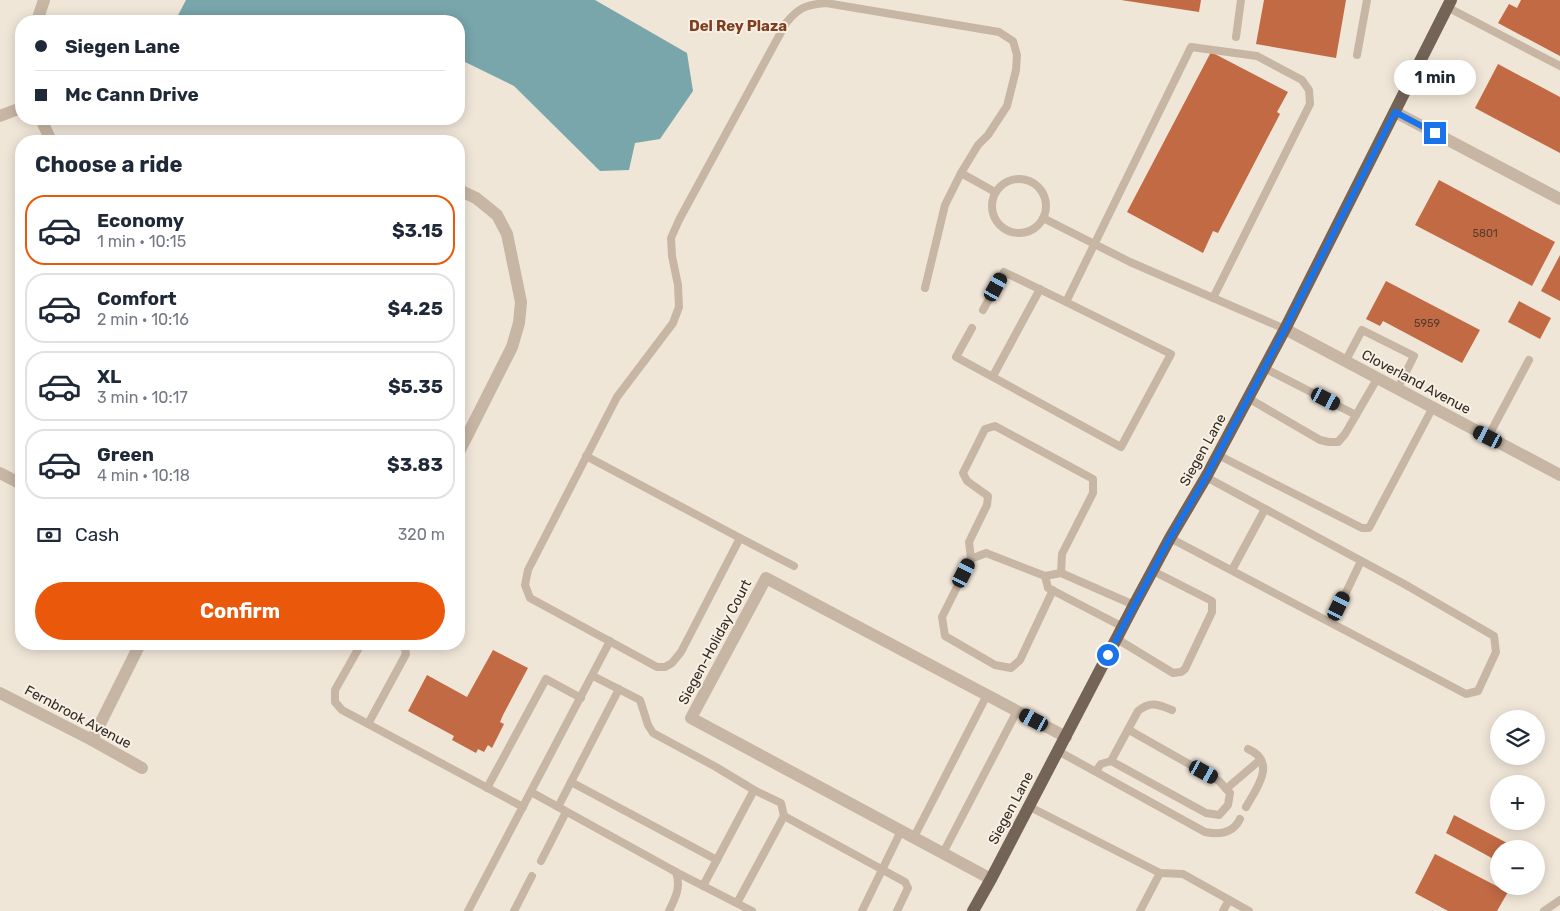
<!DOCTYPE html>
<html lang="en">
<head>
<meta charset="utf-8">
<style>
	body { margin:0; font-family:Rubik,sans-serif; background:#f2f2f3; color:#1f2937; height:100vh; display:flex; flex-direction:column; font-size:19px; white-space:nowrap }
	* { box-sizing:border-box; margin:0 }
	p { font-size:16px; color:#747a83 }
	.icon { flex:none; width:28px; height:28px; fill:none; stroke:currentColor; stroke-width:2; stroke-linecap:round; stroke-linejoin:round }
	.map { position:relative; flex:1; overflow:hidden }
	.details { position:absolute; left:15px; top:135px; width:450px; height:515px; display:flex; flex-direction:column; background:#fff; border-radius:20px; box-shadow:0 2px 12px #0003 }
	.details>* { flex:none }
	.banner { position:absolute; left:15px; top:15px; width:450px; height:110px; border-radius:20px; box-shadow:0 2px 12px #0003; display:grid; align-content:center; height:110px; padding:0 20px; background:#fff }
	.tools { position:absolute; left:1490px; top:710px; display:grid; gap:10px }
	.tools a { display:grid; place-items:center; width:55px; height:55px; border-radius:50%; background:#fff; box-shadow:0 2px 12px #0003; font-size:25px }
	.end { position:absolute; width:22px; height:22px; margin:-11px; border:6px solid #1a73e8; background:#fff; box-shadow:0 0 0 2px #fff }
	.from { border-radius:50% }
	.bubble { position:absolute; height:35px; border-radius:18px; background:#fff; box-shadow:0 2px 12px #0003; font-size:16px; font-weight:700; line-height:35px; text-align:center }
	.car { position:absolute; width:15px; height:30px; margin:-15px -8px; border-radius:6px; box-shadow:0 0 4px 1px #0007; background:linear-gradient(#222 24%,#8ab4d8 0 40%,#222 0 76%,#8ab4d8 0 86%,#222 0) }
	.banner b { display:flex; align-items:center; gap:18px; height:48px; font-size:19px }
	.banner b+b { border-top:1px solid #e0e1e3 }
	.banner i { width:12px; height:12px; background:#1f2937 }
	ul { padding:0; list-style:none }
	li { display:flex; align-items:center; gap:15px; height:70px; margin:0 10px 8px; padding:0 10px; border:2px solid #e0e1e3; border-radius:20px }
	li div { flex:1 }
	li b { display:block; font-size:19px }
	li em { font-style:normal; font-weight:700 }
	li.active { border-color:#ea580c }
	li>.icon { width:45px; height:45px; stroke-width:1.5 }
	h2 { padding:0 20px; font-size:22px; line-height:60px }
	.pay { display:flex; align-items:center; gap:12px; height:55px; padding:0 20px; font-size:19px }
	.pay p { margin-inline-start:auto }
	.cta { display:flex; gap:10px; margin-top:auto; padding:10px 20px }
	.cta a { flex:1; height:58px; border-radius:30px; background:#ea580c; color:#fff; font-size:20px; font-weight:700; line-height:58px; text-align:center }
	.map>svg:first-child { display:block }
	.water { fill:#78a6ab }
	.building { fill:#c16a44 }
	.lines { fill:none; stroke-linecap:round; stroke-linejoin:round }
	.lane { stroke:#c7b6a4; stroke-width:8 }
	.street { stroke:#c7b6a4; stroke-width:12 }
	.primary { stroke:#746357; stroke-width:12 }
	.route { stroke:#1a73e8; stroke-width:6 }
	.labels { text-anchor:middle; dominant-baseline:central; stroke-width:4; stroke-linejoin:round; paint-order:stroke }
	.number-label { font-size:11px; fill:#563b2e }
	.street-label { font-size:14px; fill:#332b26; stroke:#f8f0e3 }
	.neighbourhood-label { font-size:15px; font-weight:bold; fill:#7e3e22; stroke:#f8f0e3 }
</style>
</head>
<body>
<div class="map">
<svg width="1560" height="911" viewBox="0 0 1560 911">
	<rect width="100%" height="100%" fill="#f0e6d8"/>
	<polygon class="water" points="186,0 595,0 687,53 693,91 660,139 635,143 629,170 600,171 514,86 459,59 459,21 175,21"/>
	<g class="building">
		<polygon points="1121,0 1201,0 1199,12"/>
		<polygon points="1264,0 1346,0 1336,58 1256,44"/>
		<polygon points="1521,0 1560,0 1560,56 1498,23 1509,4 1517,8"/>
		<polygon points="1211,52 1288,92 1277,112 1280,114 1218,233 1213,231 1203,253 1127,212"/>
		<polygon points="1498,64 1560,97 1560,153 1475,108"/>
		<polygon points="1439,180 1555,242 1532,286 1415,225"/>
		<polygon points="1560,255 1560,301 1541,291"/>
		<polygon points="1386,281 1480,330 1462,363 1383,321 1380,326 1366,319"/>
		<polygon points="1519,301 1551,318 1540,339 1508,322"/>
		<polygon points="493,650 528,668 503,715 500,722 504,724 492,748 488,745 484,752 478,749 476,753 452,740 454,736 408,711 427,675 467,697"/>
		<polygon points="1454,815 1509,844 1507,849 1499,849 1499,862 1446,833"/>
		<polygon points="1435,854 1508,892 1497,911 1448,911 1415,893"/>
	</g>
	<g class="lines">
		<g class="lane">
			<polyline points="1447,7 1560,66"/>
			<polyline points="1236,37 1241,0"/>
			<polyline points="1357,55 1367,0"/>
			<circle cx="1019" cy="206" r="27"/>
			<polyline points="1043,218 1130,262 1285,329"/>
			<polyline points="925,288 945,205 961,173"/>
			<polyline points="983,310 1004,272 1066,302 1191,47 1257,56 1302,80 1309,90 1310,104 1213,298"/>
			<polyline points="972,328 956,357 1121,447 1171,354 1066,302"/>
			<polyline points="1345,362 1362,330 1414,356 1397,390"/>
			<polyline points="1264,368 1356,415"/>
			<polyline points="993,376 1040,289"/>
			<polyline points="1248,398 1320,440 1329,442 1338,442 1345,434 1377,379"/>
			<polyline points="1488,437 1529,360"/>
			<polyline points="1218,455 1362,528 1369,528 1432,409"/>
			<path d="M586,456L740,538L681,652L672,663L665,667H657L530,598L525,585L528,570L617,397L673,323L679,307L678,285L672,256L671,238L679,220L786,23C799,7 806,5 826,3L999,32L1013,41L1017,55L1016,70L1007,106L988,135L978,145L961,173L995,192"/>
			<polyline points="740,538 794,566"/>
			<polyline points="1170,538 1466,694 1478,691 1496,652 1494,636 1406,585 1206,477"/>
			<polyline points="971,559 969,542 987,505 988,496 967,481 963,473 985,429 995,426 1093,479 1093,493 1062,554 1061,573"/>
			<polyline points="1232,570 1265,509"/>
			<polyline points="1045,576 986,553 971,559 942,617 945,636 995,665 1011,668 1020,660 1053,590"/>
			<polyline points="1332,622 1361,561"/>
			<polyline points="1123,627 1048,588 1045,576 1061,573 1134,605"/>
			<polyline points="1117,639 1173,673 1181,672 1185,669 1212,612 1212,601 1153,571"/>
			<polyline points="361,644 335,690 335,702 342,710 523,807"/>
			<polyline points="593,676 640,700 648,725 653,733 716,767 754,790 703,886"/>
			<polyline points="368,724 406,654 404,644"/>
			<path d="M1058,751L1205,832C1219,835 1233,833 1240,819"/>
			<polyline points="1111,761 1206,813 1219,815 1228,805 1230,793 1219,781 1129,730"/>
			<path d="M1096,771L1101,764L1111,761L1138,711C1150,701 1158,704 1172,710"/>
			<polyline points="571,782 717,860"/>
			<polyline points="487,788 546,679 581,698"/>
			<polyline points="1226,789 1260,760"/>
			<polyline points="754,790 781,803 784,816"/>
			<path d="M531,792L676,872C681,887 676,897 669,911"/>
			<polyline points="1028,806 1160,873 1183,874 1249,911"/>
			<polyline points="558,807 619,689"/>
			<path d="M1246,807C1256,789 1278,762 1248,749"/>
			<polyline points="914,837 987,695"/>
			<polyline points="943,853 1017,711"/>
			<polyline points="541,861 566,812"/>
			<polyline points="674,871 752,911"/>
			<polyline points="737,903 784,816 905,882 908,888 897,911"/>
			<polyline points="468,911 610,641"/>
			<polyline points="514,911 532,876"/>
			<polyline points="862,911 901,831"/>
			<polyline points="1140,911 1160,873"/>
			<polyline points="1223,911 1229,900"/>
			<polyline points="1544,911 1560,900"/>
		</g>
		<g class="street">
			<polyline points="37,21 44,0"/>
			<polyline points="1395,112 1560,199"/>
			<polyline points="0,116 21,108"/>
			<polyline points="41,119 51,141"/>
			<polyline points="459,190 476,198 497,215 507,234 521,302 519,323 512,347 459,452"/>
			<polyline points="1285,329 1560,475"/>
			<polyline points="0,473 21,484"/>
			<polyline points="0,693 92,740 142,768"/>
			<polyline points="92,740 140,644"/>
			<polyline points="991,879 691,718 766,578 1066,737"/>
		</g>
		<polyline class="primary" points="973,911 991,879 1134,605 1170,538 1206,477 1285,329 1451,0"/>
	</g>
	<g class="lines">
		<polyline class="route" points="1108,655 1170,538 1206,477 1285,329 1395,112 1435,133"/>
	</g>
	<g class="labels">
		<g class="number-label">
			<text x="1485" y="233">5801</text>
			<text x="1427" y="323">5959</text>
		</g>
		<g class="street-label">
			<text transform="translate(1416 382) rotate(28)">Cloverland Avenue</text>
			<text transform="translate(1203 450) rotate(-61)">Siegen Lane</text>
			<text transform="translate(715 642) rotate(-62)">Siegen-Holiday Court</text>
			<text transform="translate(78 717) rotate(28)">Fernbrook Avenue</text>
			<text transform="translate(1011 808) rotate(-62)">Siegen Lane</text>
		</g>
		<g class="neighbourhood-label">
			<text x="738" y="26">Del Rey Plaza</text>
		</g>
	</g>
</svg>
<div class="tools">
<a><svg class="icon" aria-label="layers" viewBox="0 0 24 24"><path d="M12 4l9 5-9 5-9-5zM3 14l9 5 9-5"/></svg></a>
<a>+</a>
<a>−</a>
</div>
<i class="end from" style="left:1108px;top:655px"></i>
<i class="end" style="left:1435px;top:133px"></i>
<div class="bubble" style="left:1394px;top:60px;width:82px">1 min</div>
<i class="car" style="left:996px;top:287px;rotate:29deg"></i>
<i class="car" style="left:1326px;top:399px;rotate:117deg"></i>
<i class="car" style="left:1488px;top:437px;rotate:297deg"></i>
<i class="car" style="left:964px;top:573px;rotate:27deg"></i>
<i class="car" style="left:1339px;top:606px;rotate:26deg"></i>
<i class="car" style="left:1034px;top:720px;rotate:298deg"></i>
<i class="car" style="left:1204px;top:772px;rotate:119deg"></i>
<div class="banner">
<b><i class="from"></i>Siegen Lane</b>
<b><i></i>Mc Cann Drive</b>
</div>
<section class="details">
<h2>Choose a ride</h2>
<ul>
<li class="active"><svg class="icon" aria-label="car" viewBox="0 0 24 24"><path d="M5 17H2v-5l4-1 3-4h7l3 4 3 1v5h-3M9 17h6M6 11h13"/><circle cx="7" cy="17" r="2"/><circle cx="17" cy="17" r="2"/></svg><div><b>Economy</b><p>1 min · 10:15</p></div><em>$3.15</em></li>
<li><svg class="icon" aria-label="car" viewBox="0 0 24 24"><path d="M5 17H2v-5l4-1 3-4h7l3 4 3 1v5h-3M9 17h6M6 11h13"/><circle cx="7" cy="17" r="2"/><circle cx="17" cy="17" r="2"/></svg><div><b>Comfort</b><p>2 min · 10:16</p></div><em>$4.25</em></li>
<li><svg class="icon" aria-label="car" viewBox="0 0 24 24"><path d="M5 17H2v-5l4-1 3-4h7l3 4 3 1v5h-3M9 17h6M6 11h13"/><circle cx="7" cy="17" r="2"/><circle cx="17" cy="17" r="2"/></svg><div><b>XL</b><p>3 min · 10:17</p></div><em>$5.35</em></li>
<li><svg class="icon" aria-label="car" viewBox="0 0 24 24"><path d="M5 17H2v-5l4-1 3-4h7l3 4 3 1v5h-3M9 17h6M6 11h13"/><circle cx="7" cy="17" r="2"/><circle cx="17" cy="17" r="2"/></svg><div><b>Green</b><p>4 min · 10:18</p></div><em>$3.83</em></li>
</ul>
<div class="pay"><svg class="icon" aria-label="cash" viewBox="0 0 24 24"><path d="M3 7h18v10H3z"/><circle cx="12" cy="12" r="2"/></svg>Cash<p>320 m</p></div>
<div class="cta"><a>Confirm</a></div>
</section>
</div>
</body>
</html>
